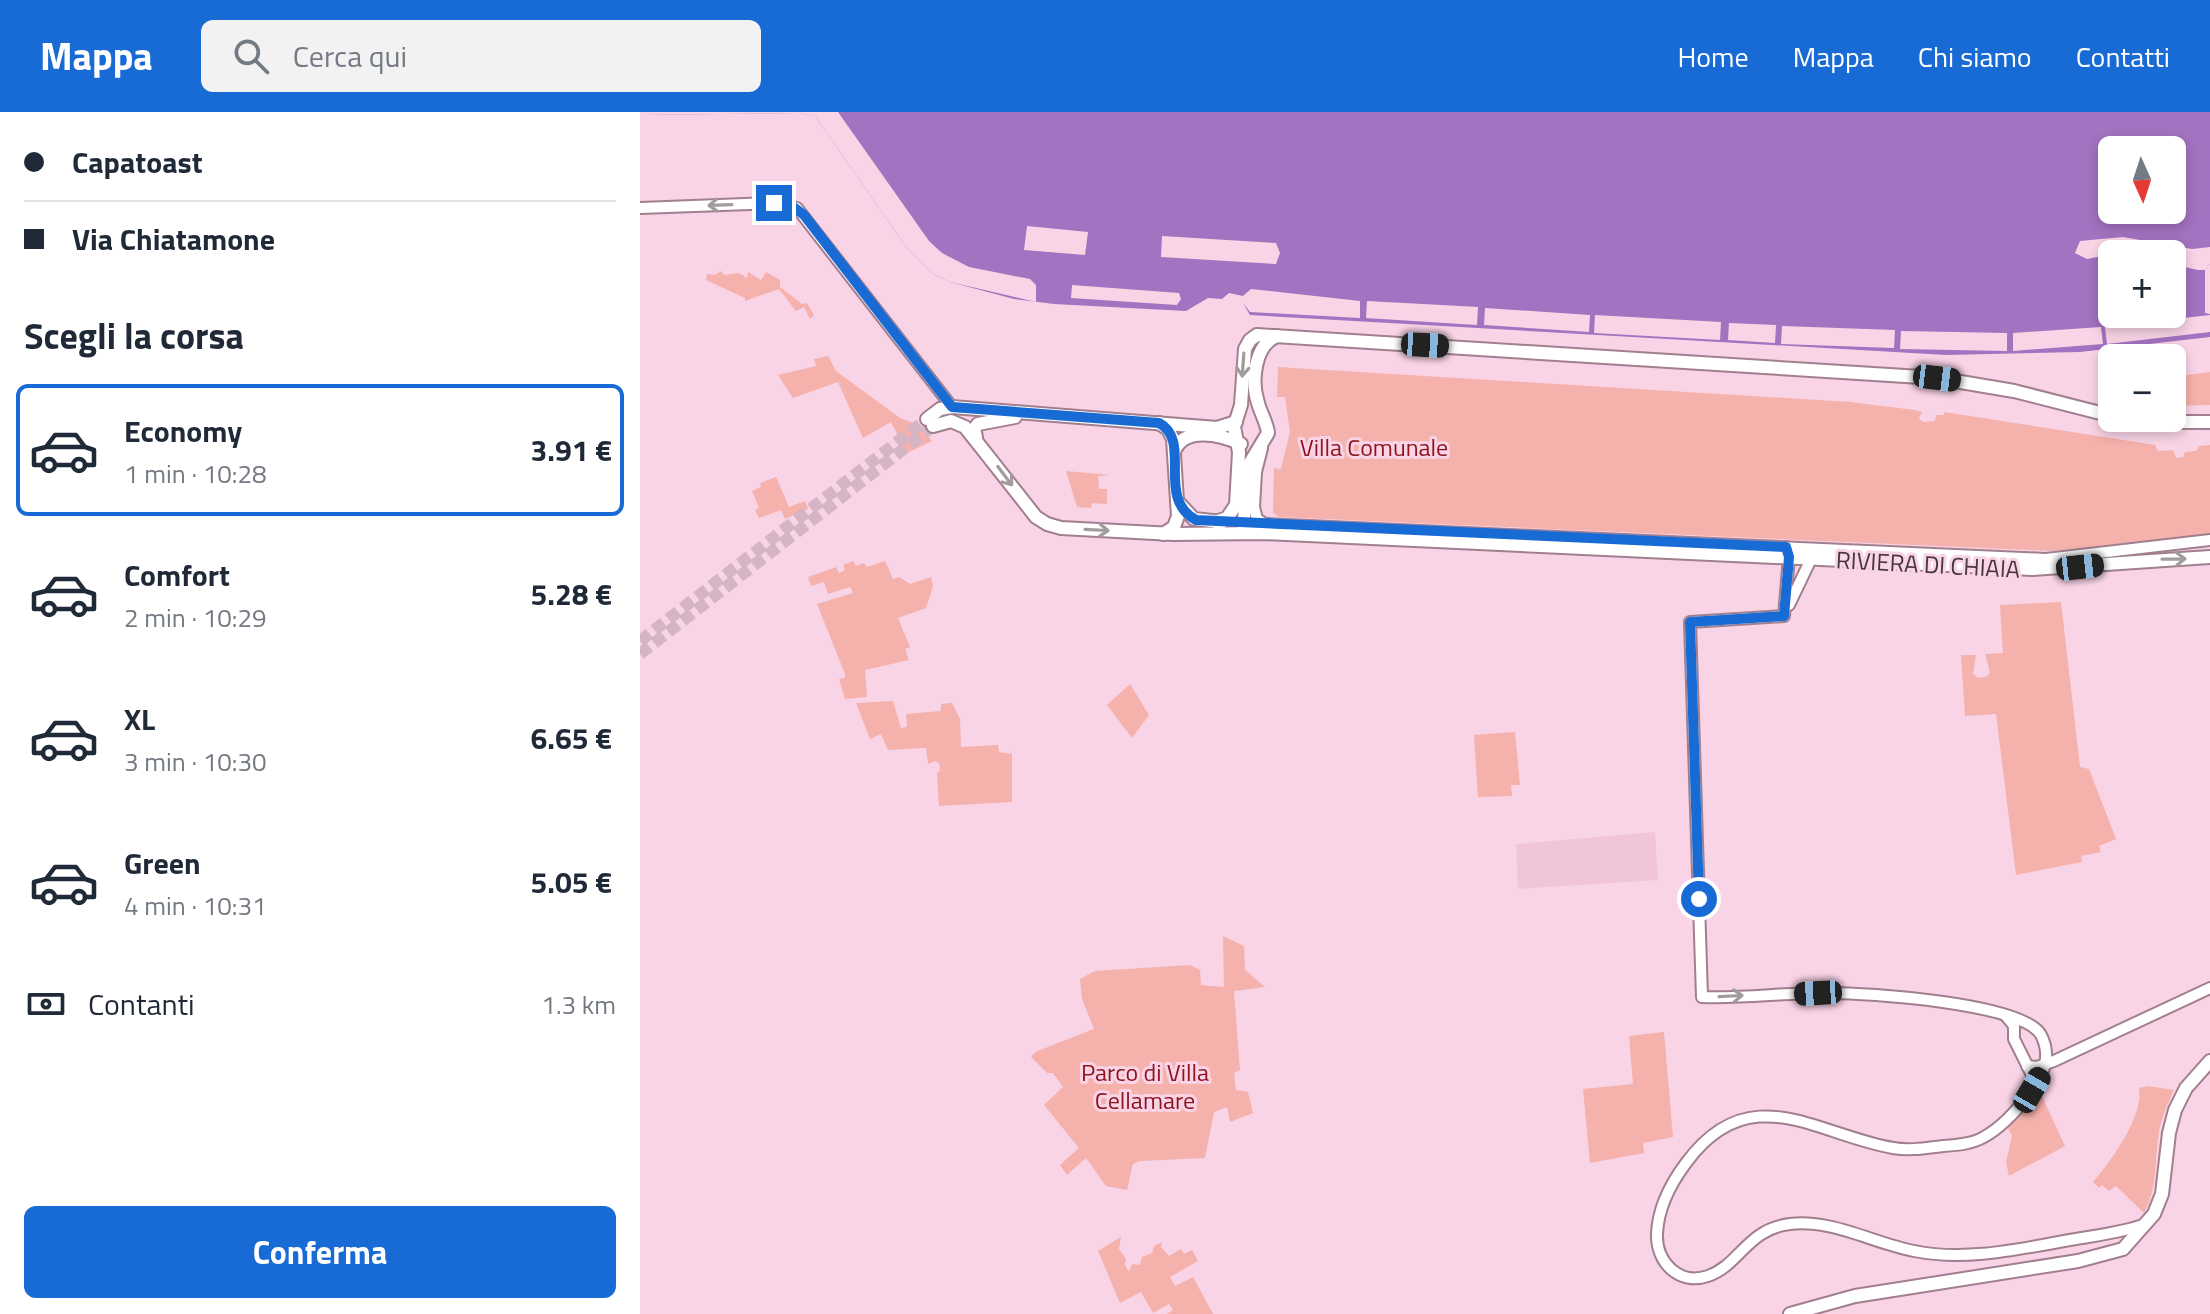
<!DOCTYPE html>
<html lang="it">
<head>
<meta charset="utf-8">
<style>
	body { margin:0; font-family:"Titillium Web",sans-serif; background:#f2f2f3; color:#1f2937; height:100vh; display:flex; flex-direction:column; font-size:30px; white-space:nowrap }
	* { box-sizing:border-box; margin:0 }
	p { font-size:26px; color:#747a83 }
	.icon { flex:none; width:44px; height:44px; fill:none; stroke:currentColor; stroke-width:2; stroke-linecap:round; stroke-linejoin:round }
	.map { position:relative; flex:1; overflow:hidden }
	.sheet { display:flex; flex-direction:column; background:#fff; width:640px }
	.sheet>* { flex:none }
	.guide { display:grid; align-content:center; height:176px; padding:0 24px; background:#fff }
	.needle { width:52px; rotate:177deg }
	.fabs { position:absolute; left:1458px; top:24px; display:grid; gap:16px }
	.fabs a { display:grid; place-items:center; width:88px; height:88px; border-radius:12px; background:#fff; box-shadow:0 4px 12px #0003; font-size:40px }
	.end { position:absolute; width:36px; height:36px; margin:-18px; border:10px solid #186ad4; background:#fff; box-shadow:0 0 0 4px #fff }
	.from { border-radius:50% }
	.car { position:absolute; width:24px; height:48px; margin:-24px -12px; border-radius:10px; box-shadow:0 0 6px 2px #0007; background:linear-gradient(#222 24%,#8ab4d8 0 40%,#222 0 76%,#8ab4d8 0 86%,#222 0) }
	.guide b { display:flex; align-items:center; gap:28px; height:76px; font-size:30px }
	.guide b+b { border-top:2px solid #e0e1e3 }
	.guide i { width:20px; height:20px; background:#1f2937 }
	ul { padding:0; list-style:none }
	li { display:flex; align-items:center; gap:24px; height:132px; margin:0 16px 12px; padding:0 8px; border:4px solid transparent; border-radius:12px }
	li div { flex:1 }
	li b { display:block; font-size:30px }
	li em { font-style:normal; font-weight:700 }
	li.selected { border-color:#186ad4 }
	li>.icon { width:72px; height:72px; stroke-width:1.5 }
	h2 { padding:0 24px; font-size:36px; line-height:96px }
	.pay { display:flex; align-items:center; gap:20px; height:88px; padding:0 24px; font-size:30px }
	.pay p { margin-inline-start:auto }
	.primary-button { display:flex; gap:16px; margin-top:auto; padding:16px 24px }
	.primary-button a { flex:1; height:92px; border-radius:12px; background:#186ad4; color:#fff; font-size:32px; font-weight:700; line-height:92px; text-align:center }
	header { display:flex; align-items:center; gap:48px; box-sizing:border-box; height:112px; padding:0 40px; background:#186ad4; color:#fff }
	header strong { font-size:38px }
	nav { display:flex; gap:44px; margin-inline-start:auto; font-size:28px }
	.search { width:560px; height:72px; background:#f2f2f3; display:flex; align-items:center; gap:20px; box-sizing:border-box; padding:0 28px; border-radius:12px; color:#747a83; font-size:30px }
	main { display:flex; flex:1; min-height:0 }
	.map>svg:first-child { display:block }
	.built { fill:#f1c5d9 }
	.green { fill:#f5b1ab }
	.water { fill:#a372c0; fill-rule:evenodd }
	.pier { fill:#f9d4e6 }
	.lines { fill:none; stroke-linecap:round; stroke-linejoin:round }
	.primary-tunnel { stroke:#d5b5c4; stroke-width:12; stroke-dasharray:12 6; stroke-linecap:butt }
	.tertiary-casing { stroke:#a17f8f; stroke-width:14 }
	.primary-casing { stroke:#a17f8f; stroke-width:16 }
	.tertiary { stroke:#fff; stroke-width:10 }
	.primary { stroke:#fff; stroke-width:12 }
	.oneway { stroke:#a29b9e }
	.route { stroke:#186ad4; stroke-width:10 }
	.labels { text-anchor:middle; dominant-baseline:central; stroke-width:6; stroke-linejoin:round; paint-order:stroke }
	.park-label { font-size:24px; fill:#8d131c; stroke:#f9d4e6 }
	.street-label { font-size:24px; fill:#46373e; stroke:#f9d4e6 }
</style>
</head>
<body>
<header>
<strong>Mappa</strong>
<div class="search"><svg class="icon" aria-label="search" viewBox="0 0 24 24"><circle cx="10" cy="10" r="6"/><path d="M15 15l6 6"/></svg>Cerca qui</div>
<nav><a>Home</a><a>Mappa</a><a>Chi siamo</a><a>Contatti</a></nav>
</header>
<main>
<section class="sheet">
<div class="guide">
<b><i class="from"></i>Capatoast</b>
<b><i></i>Via Chiatamone</b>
</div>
<h2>Scegli la corsa</h2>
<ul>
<li class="selected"><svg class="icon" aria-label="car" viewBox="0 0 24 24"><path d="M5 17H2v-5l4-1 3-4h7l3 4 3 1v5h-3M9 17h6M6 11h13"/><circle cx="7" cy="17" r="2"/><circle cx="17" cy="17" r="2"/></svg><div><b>Economy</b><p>1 min · 10:28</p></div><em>3.91 €</em></li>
<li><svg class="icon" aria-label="car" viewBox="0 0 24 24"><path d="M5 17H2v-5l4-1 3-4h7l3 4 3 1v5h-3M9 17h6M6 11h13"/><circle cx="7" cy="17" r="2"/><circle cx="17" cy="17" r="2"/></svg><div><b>Comfort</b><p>2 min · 10:29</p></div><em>5.28 €</em></li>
<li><svg class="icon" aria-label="car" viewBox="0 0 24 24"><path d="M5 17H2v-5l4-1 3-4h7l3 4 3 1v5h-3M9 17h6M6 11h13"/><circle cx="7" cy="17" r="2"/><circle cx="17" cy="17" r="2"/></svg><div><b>XL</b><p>3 min · 10:30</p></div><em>6.65 €</em></li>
<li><svg class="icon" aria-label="car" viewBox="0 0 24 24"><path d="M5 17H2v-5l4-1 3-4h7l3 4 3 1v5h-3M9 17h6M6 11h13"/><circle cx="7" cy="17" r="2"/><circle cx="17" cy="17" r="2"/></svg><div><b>Green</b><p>4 min · 10:31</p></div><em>5.05 €</em></li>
</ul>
<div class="pay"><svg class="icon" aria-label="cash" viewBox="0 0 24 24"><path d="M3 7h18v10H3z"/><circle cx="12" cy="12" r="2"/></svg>Contanti<p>1.3 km</p></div>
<div class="primary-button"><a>Conferma</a></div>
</section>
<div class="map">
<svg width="1570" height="1202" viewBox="0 0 1570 1202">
	<rect width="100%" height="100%" fill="#f9d4e6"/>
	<polygon class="built" points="1015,720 1018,768 878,777 876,732"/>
	<g class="green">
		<polygon points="81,159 84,163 99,161 107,166 108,160 121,168 126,160 140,168 140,175 162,192 167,191 174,203 170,207 164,195 156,199 139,177 105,189 105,186 66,168 67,162 75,163"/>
		<polygon points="188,244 196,259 260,306 279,313 292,329 267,341 251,310 223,326 198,270 153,286 138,263 176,254 174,247"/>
		<polygon points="638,255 1210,290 1275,298 1282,300 1279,306 1283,310 1295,309 1296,303 1304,303 1304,300 1515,333 1518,339 1533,338 1536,346 1543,345 1545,340 1556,339 1559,334 1570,333 1570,422 1412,439 639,405 633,401 634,356 641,357 650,320 645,285 637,285"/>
		<polygon points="1570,260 1570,293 1532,294 1532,265"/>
		<polygon points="426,359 471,363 458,364 459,377 467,377 467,392 452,391 451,396 437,395"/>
		<polygon points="136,365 149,395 165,389 168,397 145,407 141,398 119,406 115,398 119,396 112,379 121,375 120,371"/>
		<polygon points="213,449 216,454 224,451 227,455 245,449 253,467 259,465 270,472 291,465 293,474 286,496 258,506 270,535 265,537 269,548 225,558 227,585 205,587 199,567 205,566 205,562 177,492 213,481 210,475 188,482 184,470 171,474 168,465 196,455 199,461 205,458 203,453"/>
		<polygon points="1421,490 1440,655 1449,657 1476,727 1459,734 1461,740 1441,744 1442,750 1376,763 1356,602 1325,604 1321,543 1336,543 1333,562 1338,566 1346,565 1350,561 1345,542 1363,541 1360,493"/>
		<polygon points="490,572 509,603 492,626 467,593"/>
		<polygon points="253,589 261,616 267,615 266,602 301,599 301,592 312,591 320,607 321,635 358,633 359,640 371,642 372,639 372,690 299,694 297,660 300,659 299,651 295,649 288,652 286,636 248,638 241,622 230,627 216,591"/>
		<polygon points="875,620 880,673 871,673 872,684 838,685 834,623"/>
		<polygon points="583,824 604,834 605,858 625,875 594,879 600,958 594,961 596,978 608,980 613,1001 590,1010 587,995 574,1000 565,1046 500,1049 493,1052 487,1078 466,1074 446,1046 427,1063 420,1053 439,1036 404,993 423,975 413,961 407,961 391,945 395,940 454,917 442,887 440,867 455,859 550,853 560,858 561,873 584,875"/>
		<polygon points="1024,920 1033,1025 1003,1031 1004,1041 950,1051 943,977 993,972 989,924"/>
		<path d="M1507,974L1534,978C1527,993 1520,1009 1518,1026C1515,1051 1517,1078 1504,1101L1476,1074L1469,1079L1462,1073L1459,1076L1453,1070C1471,1049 1504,1004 1499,976Z"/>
		<polygon points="1401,982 1425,1034 1369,1064 1366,1050 1372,1024 1368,1016"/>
		<polygon points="481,1125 479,1137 486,1147 485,1153 489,1160 492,1152 500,1153 502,1145 512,1141 514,1134 522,1130 521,1135 529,1144 541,1137 544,1142 552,1138 558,1149 530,1165 535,1174 553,1165 573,1202 527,1202 533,1198 529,1192 513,1201 501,1180 480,1191 458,1139"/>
	</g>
	<path class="water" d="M0,0H1570V152L1565,158V201L1570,202V225L1440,240L1306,243L610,203L603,191V184L589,181L582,187L568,186L546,199L414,192L374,187L310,170L292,161L267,136L175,4L160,1L0,3ZM1472,38H1532V98H1472ZM1472,142H1532V202H1472Z"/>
	<g class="pier">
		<polygon points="0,0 198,0 289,129 302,141 329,155 390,167 396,173 396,190 310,170 292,161 267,136 175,4 160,1 0,3"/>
		<polygon points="387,114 448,120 445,143 384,138"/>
		<polygon points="522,124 636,131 640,141 636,152 521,145"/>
		<polygon points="1483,125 1552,137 1570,135 1570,152 1565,158 1558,158 1532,152 1532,142 1472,142 1447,147 1435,141 1440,129"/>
		<polygon points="432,173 539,181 541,187 537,193 431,186"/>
		<polygon points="611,177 720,189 720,206 610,200 603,191 603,184"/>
		<polygon points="727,189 838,195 837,213 726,206"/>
		<polygon points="845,196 950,203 949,220 844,213"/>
		<polygon points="955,203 1081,210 1080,228 954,221"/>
		<polygon points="1570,203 1570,220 1467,232 1465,215"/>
		<polygon points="1089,211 1136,213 1135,231 1088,228"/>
		<polygon points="1142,214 1255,218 1254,236 1141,232"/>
		<polygon points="1461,215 1463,232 1373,239 1373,221"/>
		<polygon points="1261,219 1367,221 1367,239 1260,237"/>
	</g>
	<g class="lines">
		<g class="primary-tunnel">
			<polyline points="0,529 287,307"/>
			<polyline points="0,542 293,314"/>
		</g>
		<defs>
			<g id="tertiary">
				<polyline points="0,96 134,91 157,96 312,295"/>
				<polyline points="622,336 616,360 614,395 617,407 625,412"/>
				<polyline points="603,411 1406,447 1570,428"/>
				<path d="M1146,435L1149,445L1144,504L1050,510L1062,885C1104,887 1147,880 1189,881C1227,881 1384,891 1401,923C1412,944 1404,963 1390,981C1378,997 1362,1015 1344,1025C1332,1032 1317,1033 1303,1034C1286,1036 1270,1039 1253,1036C1177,1023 1110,964 1046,1051C1031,1071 1018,1096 1017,1122C1016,1150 1039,1174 1068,1164C1100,1153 1107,1117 1150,1112C1192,1107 1233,1131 1274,1139C1328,1150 1383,1136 1436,1127C1459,1123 1484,1120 1506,1112"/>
				<polyline points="1149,493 1171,447"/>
				<polyline points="1366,904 1374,914 1374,927 1392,963 1392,976"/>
				<polyline points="1387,954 1397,955 1414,949 1570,876"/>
			</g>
			<g id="primary">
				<polyline points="1484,306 1517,310 1570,310"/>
				<polyline points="287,307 300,297 312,295 577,316 596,310"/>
				<polyline points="519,311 528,317 533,327 538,404 534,415 523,422"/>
				<polyline points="293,314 311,309 325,315 396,405 407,412 421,416 533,422 624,421 1392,457 1570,445"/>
				<polyline points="336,325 334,317 338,312 375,305"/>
				<path d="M534,340C543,314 580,322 601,332"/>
				<polyline points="537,389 554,407 582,410"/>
				<polyline points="576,410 587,406 596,393 599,340 594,315 601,293 605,237 610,228 617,223 1297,266 1374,279 1472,304"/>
				<path d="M603,421L608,354L628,321C627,311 621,302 618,291C611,270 614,233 637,224"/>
				<polyline points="1150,1202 1215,1184 1438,1149 1483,1137 1514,1102 1522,1082 1529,1021 1535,998 1546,976 1570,949"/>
			</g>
		</defs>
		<use href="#tertiary" class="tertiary-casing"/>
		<use href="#primary" class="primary-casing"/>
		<use href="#tertiary" class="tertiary"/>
		<use href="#primary" class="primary"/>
	</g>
	<defs><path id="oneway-shaft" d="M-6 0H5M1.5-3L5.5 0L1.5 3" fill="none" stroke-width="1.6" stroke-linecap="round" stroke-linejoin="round" transform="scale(2)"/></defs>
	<g class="oneway">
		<use href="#oneway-shaft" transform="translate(80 93) rotate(178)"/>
		<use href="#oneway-shaft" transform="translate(603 253) rotate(94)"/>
		<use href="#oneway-shaft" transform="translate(365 364) rotate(53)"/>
		<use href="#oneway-shaft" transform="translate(457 418) rotate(3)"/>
		<use href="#oneway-shaft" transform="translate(1534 447) rotate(-1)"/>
		<use href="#oneway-shaft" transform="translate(1091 884) rotate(-3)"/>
	</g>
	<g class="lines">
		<path class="route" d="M134,91L152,94L164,103L312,295L519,311C553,329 515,386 556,408L1146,435L1149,445L1144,504L1050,510L1059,787"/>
	</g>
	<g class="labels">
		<g class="park-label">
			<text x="734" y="335">Villa Comunale</text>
			<text x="505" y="960">Parco di Villa<tspan x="505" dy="28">Cellamare</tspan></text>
		</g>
		<g class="street-label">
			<text transform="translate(1288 452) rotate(3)">RIVIERA DI CHIAIA</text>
		</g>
	</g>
</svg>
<div class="fabs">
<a><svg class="needle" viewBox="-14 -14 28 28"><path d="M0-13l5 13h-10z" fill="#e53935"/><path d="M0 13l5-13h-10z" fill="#747a83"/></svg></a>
<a>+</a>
<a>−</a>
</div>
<i class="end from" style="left:1059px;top:787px"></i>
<i class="end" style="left:134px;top:91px"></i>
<i class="car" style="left:785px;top:233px;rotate:93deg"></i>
<i class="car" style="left:1297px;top:266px;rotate:97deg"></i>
<i class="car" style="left:1440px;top:455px;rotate:84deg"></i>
<i class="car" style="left:1178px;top:881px;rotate:267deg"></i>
<i class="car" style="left:1392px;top:978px;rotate:30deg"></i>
</div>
</main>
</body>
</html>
